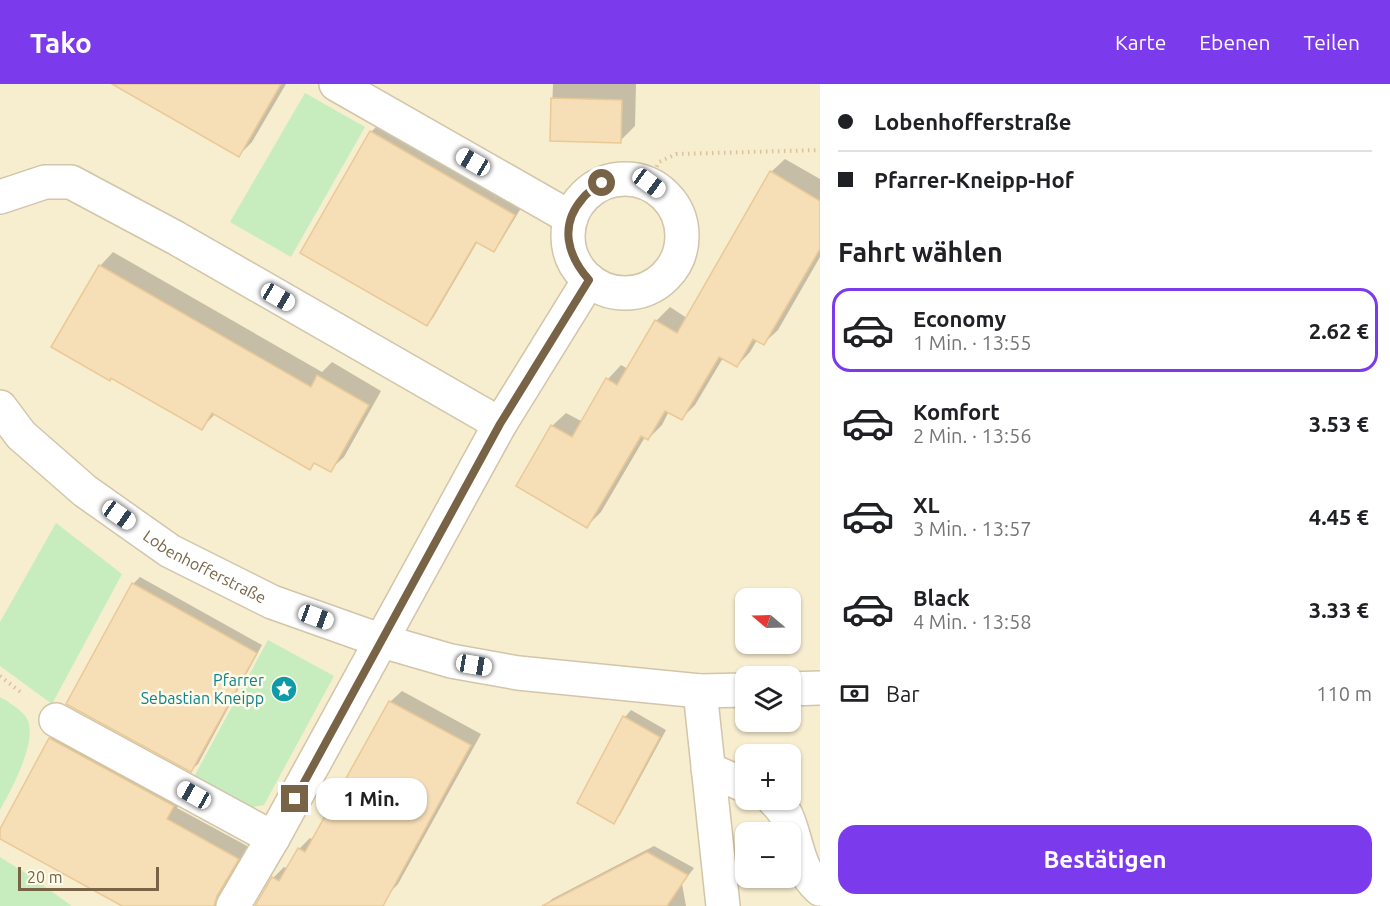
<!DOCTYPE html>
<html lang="de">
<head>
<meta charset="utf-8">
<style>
	body { margin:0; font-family:Ubuntu,sans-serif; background:#f6f6f6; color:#202124; height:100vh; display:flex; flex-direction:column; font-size:22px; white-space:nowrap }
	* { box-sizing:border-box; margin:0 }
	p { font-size:20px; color:#757577 }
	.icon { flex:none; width:33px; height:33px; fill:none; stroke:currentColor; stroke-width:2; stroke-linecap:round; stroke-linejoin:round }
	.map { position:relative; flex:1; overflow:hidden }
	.side { display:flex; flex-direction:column; background:#fff; width:570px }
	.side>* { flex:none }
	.hud { display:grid; align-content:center; height:132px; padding:0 18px; background:#fff }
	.needle { width:39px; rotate:289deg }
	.tools { position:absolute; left:735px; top:504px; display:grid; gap:12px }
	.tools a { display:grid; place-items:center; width:66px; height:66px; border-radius:12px; background:#fff; box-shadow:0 2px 4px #0004; font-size:30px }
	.scale { position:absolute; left:18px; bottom:15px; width:141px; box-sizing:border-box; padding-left:6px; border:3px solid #786346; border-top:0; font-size:16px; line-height:21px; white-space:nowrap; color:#786346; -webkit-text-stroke:4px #fffbea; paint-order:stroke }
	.end { position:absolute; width:27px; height:27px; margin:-14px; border:8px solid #786346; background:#fff; box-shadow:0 0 0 3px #fff }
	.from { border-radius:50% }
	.bubble { position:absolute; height:42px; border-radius:18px; background:#fff; box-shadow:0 2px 4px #0004; font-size:20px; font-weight:600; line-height:42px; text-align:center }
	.car { position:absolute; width:18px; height:36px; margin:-18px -9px; border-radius:8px; box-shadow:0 0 4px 2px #0007; background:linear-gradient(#fff 24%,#345 0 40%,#fff 0 76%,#345 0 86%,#fff 0) }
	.hud b { display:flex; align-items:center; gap:21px; height:57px; font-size:22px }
	.hud b+b { border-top:2px solid #e0e0e0 }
	.hud i { width:15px; height:15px; background:#202124 }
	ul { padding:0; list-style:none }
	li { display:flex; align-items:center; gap:18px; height:84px; margin:0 12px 9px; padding:0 6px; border:3px solid transparent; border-radius:18px }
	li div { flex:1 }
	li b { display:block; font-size:22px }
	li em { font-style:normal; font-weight:600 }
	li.active { border-color:#7c3aed }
	li>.icon { width:54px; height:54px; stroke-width:1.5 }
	h2 { padding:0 18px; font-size:27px; line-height:72px }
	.pay { display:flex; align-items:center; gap:15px; height:66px; padding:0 18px; font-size:22px }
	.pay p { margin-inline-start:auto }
	.cta { display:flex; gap:12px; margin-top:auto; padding:12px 18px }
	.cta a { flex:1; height:69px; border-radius:18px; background:#7c3aed; color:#fff; font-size:24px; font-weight:600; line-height:69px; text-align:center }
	header { display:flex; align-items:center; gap:36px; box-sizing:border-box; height:84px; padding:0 30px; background:#7c3aed; color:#fff }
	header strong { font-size:28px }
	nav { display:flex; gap:33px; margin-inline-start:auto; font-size:21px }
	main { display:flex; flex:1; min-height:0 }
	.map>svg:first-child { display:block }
	.residential { fill:#f7edcf; fill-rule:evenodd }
	.green { fill:#c7edbf }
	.shadow { fill:#0003 }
	.building { fill:#f6deb7; stroke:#eac996; stroke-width:1.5 }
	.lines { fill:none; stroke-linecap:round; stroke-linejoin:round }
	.minor-casing { stroke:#d2c5aa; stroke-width:36 }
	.path { stroke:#dbc29a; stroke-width:4; stroke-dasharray:1.5 4.5; stroke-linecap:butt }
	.minor { stroke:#fff; stroke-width:33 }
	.route { stroke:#786346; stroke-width:8 }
	.labels { text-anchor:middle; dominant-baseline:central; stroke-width:5; stroke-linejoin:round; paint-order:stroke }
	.street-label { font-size:16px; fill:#786346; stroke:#fffbea }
	.culture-label { font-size:16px; fill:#0d838f; stroke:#fffbea; text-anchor:end }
</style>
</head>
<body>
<header>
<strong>Tako</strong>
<nav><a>Karte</a><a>Ebenen</a><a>Teilen</a></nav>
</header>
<main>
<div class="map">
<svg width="820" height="822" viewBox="0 0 820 822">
	<rect width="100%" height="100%" fill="#fef9e2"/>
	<path class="residential" d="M0,0H820V822H72L29,791L0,773V726L5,717L13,621L0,613ZM746,514H790V560H746ZM746,592H790V638H746ZM746,670H790V716H746ZM746,748H790V794H746Z"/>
	<g class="green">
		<polygon points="305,9 365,43 291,173 230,138"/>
		<polygon points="56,439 122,490 52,620 0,582 0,538"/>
		<polygon points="268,556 334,592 264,721 237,726 189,702"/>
		<path d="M0,613C9,618 20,625 26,633C40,654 11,706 0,726Z"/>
		<polygon points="0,773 29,791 72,822 0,822"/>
	</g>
	<g class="shadow">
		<polygon points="115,0 286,0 252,58 239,71"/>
		<polygon points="553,0 636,0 635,42 620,57 551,55"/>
		<polygon points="378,41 521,124 500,159 494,166 478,157 433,234 426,241 371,48"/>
		<polygon points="785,75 820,95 820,173 778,246 764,259 757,256 750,268 737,282 723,274 695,321 682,334 669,327 662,341 648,355 645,353 601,428 587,442 552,342 566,329 583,338 608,295 621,281 628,285 656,237 670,223 687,234 771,88"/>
		<polygon points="113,168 322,288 332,278 381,307 344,373 330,386 315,378 309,384 215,330 202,344 100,182"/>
		<polygon points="140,493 262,561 198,680 191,686 133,500"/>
		<polygon points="402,607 481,650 398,800 377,822 256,822 273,794 284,783 288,785 299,765 310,754 314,756 391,617"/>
		<polygon points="631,626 666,646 620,731 614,738 625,633"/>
		<polygon points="61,644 184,710 177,724 249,763 229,822 125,822 0,754 0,748 50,654"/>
		<polygon points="654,762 694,784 682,800 686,822 545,822 552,815"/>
	</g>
	<g class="building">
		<polygon points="112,0 281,0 239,73"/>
		<polygon points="551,14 622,16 621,59 550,57"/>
		<polygon points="370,47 515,131 494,168 476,158 427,242 300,169"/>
		<polygon points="770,87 820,117 820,165 764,261 753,255 737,283 719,273 682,336 665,327 648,356 641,352 587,444 516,402 551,341 572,353 606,294 617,301 655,236 677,249"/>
		<polygon points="99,181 311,303 317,291 369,321 331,388 314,379 310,386 212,329 202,346 111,294 110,297 51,263"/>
		<polygon points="132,499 257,569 191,688 66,620"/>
		<polygon points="389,617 471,661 383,822 255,822 272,793 279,797 298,764 305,768"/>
		<polygon points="623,632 660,653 614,740 577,719"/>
		<polygon points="49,654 174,722 167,735 239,775 217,812 214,822 122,822 0,755 0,745"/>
		<polygon points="647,768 688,791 667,822 542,822"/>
	</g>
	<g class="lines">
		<defs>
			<g id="minor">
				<polyline points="336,0 571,134"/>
				<circle cx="625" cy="152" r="57"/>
				<polyline points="0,113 45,98 71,98 176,154 500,340"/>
				<path id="s1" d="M0,323L21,351L85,407L170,467L272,518L382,557L451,577L518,589L700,607L746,606"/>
				<polyline points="790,605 820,604"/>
				<polyline points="700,607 723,822"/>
				<polyline points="56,636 273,754"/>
				<polyline points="708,685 746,702"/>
				<path d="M774,716C778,720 783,725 786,731C798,757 796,784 820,805"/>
				<polyline points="233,822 273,754 500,340 589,196"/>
			</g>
		</defs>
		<use href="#minor" class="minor-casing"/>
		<g class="path">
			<polyline points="649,99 659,78 676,70 820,66"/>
			<polyline points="0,592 23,610"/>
		</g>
		<use href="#minor" class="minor"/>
	</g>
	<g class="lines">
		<path class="route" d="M295,715L500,340L589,196C567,171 559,141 583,114C587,108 596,104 602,99"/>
	</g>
	<defs>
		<symbol id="sight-disc" viewBox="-11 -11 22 22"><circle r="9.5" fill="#0f9aa8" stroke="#fffbea"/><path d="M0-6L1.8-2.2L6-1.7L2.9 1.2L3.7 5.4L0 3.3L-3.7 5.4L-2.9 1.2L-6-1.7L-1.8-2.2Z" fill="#fff"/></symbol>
	</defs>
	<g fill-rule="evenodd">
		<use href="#sight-disc" x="269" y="590" width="30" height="30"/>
	</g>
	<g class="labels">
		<g class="street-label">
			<text stroke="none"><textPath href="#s1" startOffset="262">Lobenhofferstraße</textPath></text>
		</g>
		<g class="culture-label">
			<text x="264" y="596">Pfarrer<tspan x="264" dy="18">Sebastian Kneipp</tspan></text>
		</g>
	</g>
</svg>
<div class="tools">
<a><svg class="needle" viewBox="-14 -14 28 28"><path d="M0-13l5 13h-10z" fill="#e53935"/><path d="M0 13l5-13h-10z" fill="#757577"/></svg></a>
<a><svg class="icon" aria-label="layers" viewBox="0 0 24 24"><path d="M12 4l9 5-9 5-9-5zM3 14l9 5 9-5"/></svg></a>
<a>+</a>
<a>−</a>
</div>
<div class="scale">20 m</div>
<i class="end from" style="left:602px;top:99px"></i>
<i class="end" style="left:295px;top:715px"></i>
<div class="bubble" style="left:316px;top:694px;width:111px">1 Min.</div>
<i class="car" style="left:473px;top:78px;rotate:300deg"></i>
<i class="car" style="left:649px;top:99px;rotate:126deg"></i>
<i class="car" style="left:278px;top:213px;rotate:120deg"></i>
<i class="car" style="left:119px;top:431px;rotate:125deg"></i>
<i class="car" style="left:316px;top:533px;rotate:110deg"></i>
<i class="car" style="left:474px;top:581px;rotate:100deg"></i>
<i class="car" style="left:194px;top:711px;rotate:299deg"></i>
</div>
<section class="side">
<div class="hud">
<b><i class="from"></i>Lobenhofferstraße</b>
<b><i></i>Pfarrer-Kneipp-Hof</b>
</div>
<h2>Fahrt wählen</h2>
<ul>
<li class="active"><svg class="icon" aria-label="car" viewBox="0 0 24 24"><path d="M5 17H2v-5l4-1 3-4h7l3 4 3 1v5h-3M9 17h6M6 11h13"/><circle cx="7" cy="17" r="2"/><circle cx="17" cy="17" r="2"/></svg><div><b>Economy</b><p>1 Min. · 13:55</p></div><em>2.62 €</em></li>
<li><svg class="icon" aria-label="car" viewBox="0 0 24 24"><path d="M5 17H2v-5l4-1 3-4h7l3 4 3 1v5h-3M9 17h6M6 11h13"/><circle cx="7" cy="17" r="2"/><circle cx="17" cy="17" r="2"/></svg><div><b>Komfort</b><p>2 Min. · 13:56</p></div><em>3.53 €</em></li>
<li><svg class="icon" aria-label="car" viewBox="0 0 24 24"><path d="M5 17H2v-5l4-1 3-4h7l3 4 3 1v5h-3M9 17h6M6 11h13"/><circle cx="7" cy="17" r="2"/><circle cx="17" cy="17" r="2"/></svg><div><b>XL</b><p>3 Min. · 13:57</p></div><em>4.45 €</em></li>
<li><svg class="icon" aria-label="car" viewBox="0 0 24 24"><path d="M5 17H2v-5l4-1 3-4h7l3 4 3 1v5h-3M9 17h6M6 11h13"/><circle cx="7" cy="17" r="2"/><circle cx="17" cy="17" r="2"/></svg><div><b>Black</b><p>4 Min. · 13:58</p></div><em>3.33 €</em></li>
</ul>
<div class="pay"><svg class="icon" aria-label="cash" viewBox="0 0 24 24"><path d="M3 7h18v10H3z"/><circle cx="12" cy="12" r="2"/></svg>Bar<p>110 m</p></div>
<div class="cta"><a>Bestätigen</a></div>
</section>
</main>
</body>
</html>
